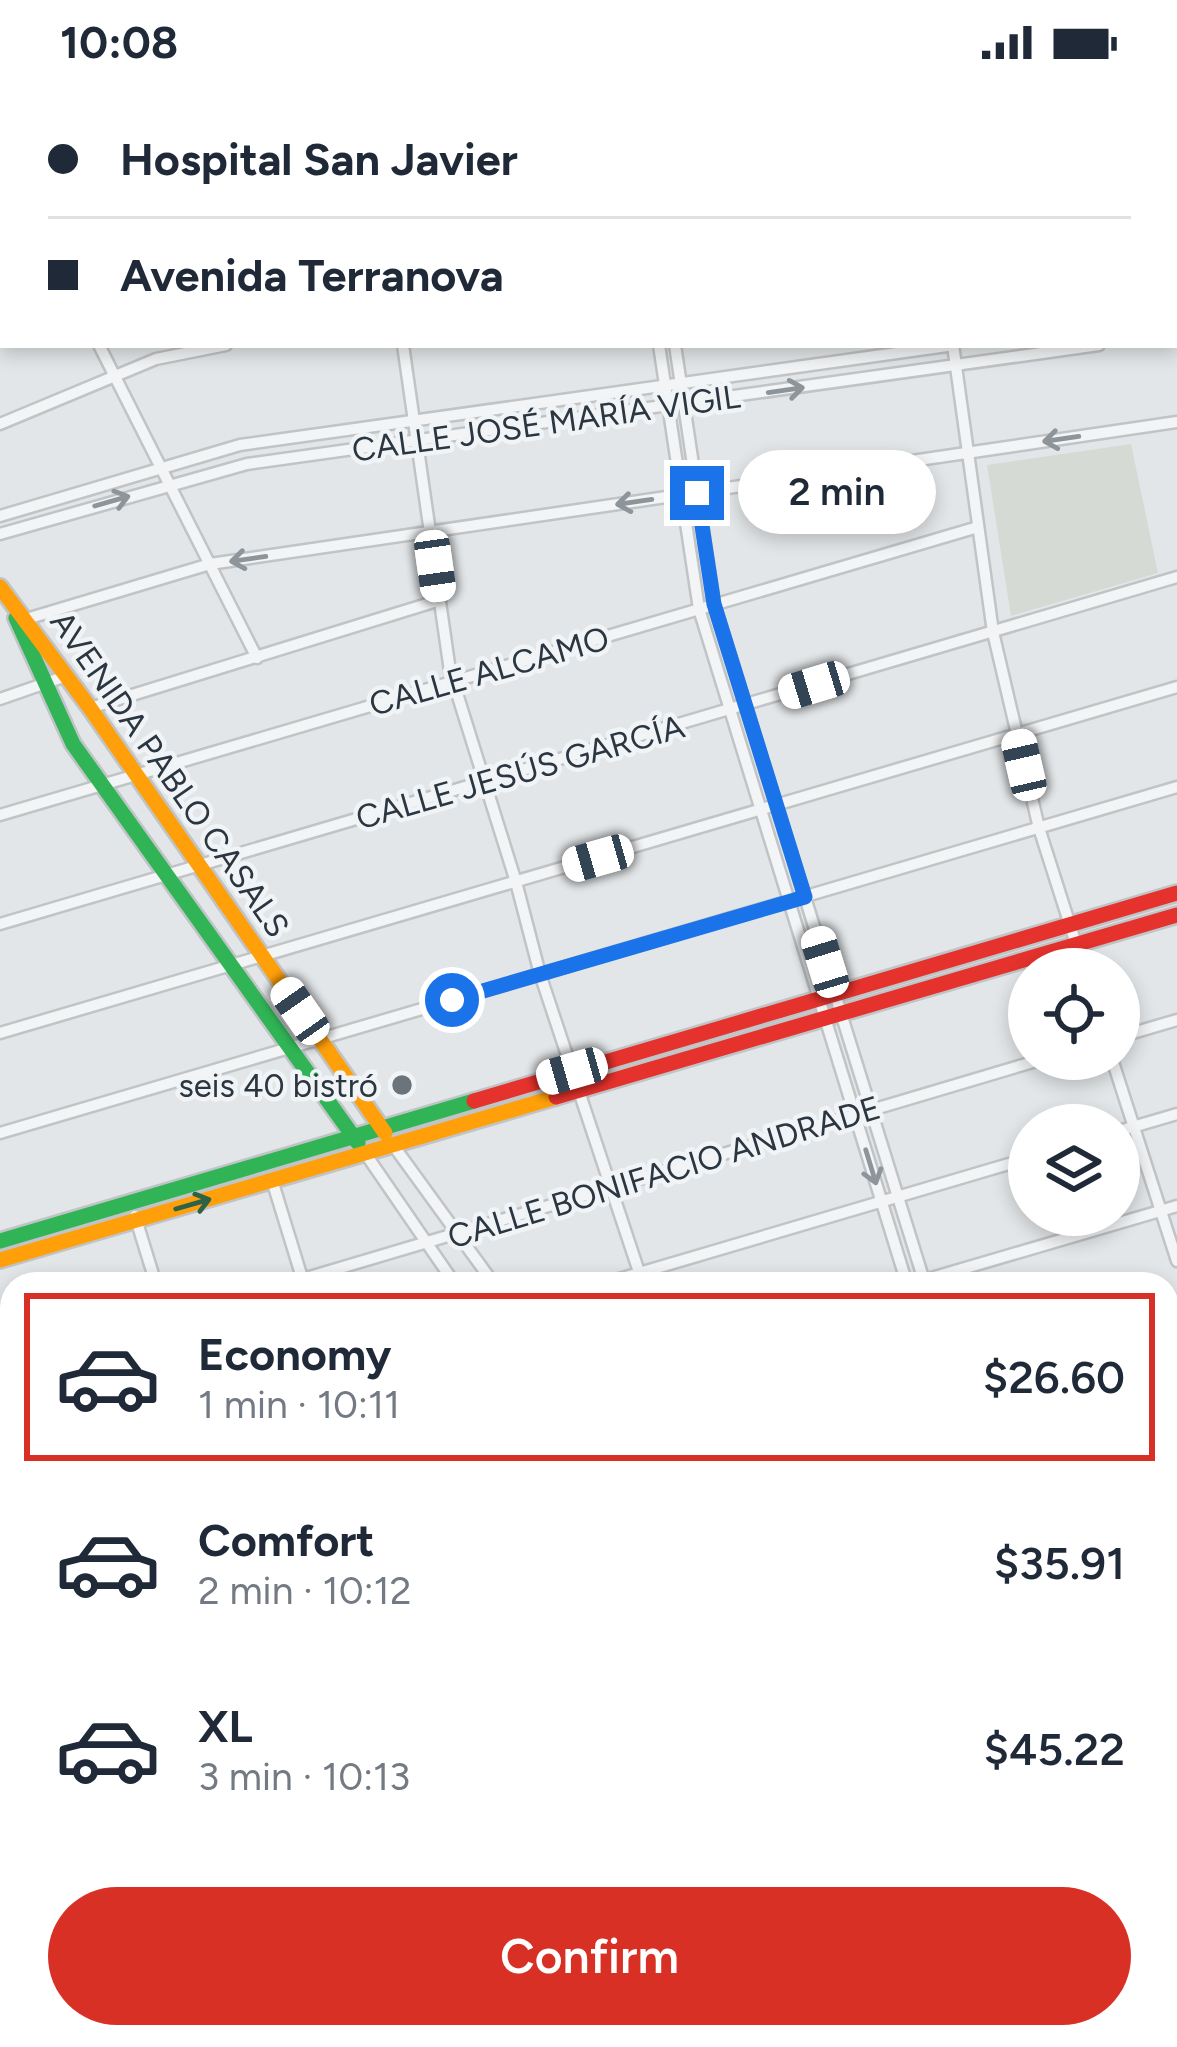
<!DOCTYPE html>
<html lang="en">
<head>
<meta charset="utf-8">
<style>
	body { margin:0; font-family:Figtree,sans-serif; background:#f2f2f3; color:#1f2937; height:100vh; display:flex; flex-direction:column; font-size:45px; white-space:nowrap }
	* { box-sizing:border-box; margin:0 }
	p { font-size:39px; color:#747a83 }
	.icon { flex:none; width:66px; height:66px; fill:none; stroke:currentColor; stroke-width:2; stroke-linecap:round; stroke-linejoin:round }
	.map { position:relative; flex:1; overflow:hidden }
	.drawer { position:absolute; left:0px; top:1188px; width:1179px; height:777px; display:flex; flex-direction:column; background:#fff; border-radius:36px 36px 0 0; box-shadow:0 6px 18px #0003 }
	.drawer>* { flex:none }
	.hud { position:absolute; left:0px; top:0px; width:1179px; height:264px; box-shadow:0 6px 18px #0003; display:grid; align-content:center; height:264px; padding:0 48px; background:#fff }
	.controls { position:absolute; left:1008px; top:864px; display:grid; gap:24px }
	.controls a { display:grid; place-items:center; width:132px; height:132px; border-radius:50%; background:#fff; box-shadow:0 6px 18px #0003; font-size:60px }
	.end { position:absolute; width:54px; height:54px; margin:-27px; border:15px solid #1a73e8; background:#fff; box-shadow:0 0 0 6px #fff }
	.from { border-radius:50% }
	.bubble { position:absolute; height:84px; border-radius:42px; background:#fff; box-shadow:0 6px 18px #0003; font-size:39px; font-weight:600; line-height:84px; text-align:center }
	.car { position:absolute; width:36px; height:72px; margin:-36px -18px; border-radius:15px; box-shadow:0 0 9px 3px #0007; background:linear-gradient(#fff 24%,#345 0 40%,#fff 0 76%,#345 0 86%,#fff 0) }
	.hud b { display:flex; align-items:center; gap:42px; height:114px; font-size:45px }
	.hud b+b { border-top:3px solid #e0e1e3 }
	.hud i { width:30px; height:30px; background:#1f2937 }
	ul { padding:21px 0 0; list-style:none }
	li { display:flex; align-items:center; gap:36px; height:168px; margin:0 24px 18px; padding:0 24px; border:6px solid transparent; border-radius:0px }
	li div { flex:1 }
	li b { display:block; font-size:45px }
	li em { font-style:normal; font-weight:600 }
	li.selected { border-color:#d93025 }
	li>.icon { width:108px; height:108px; stroke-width:1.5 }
	.primary-button { display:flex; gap:24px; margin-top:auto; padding:24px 48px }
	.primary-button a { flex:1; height:138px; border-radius:72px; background:#d93025; color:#fff; font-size:48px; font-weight:600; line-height:138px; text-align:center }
	.status { display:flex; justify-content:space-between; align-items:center; height:84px; padding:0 60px; background:#fff; direction:ltr }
	.status svg { height:33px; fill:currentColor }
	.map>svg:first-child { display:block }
	.green { fill:#d5dbd4 }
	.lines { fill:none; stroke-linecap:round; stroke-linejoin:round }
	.street-casing { stroke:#c1c4c6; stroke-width:15 }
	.fast-casing { stroke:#c1c4c6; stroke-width:20 }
	.slow-casing { stroke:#c1c4c6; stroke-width:20 }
	.jam-casing { stroke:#c1c4c6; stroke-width:20 }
	.street { stroke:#f2f4f5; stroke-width:10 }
	.fast { stroke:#30b455; stroke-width:15 }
	.slow { stroke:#ff9f0a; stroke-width:15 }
	.jam { stroke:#e5322d; stroke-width:15 }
	.oneway { stroke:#8e959a }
	.oneway2 { stroke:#2d6247 }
	.route { stroke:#1a73e8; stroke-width:15 }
	.poi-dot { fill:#6b747b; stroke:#f1f4f7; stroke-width:4.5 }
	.labels { text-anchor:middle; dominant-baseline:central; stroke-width:9; stroke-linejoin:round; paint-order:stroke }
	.street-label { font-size:33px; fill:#2b3640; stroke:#f1f4f7 }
	.poi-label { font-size:33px; fill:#2b3640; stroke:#f1f4f7; text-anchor:end }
</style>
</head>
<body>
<div class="status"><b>10:08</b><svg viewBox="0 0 49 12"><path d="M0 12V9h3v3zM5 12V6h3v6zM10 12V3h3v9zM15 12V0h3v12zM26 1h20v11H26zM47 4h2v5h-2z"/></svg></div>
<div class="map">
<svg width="1177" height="1963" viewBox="0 0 1177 1963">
	<rect width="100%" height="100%" fill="#e3e6e8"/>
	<polygon class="green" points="1131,360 1158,489 1011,532 987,381"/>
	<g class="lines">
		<defs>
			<g id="street">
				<polyline points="334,0 335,3"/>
				<polyline points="508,0 509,3"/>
				<polyline points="620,0 620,3"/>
				<polyline points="637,0 637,3"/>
				<polyline points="932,0 932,3"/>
				<polyline points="62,3 73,0"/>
				<polyline points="411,3 421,0"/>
				<polyline points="777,3 798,0"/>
				<polyline points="0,31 3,29"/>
				<polyline points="0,59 3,65"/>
				<polyline points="1176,129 1177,129"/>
				<polyline points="0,139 3,137"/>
				<polyline points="1176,229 1177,229"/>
				<polyline points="0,232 3,230"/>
				<polyline points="1176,250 1177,250"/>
				<polyline points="99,261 257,574"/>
				<polyline points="403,261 450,587 516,798 540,890 643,1200"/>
				<polyline points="659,261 699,525 907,1200"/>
				<polyline points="675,261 714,520 925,1200"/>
				<polyline points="953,261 993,548 1039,744 1084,885"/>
				<polyline points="0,340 156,275 226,261"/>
				<polyline points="0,432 240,361 954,261"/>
				<polyline points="0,450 247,380 1099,261"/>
				<polyline points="23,536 210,480 1177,338"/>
				<polyline points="0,615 66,592"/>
				<polyline points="90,624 440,516"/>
				<polyline points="0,731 978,443"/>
				<polyline points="0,840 1177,493"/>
				<polyline points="0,949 1177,603"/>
				<polyline points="1119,953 1177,936"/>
				<polyline points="1112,975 1177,1177"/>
				<polyline points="1119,1047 1177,1030"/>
				<polyline points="0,1049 1177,703"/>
				<polyline points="393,1061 494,1200"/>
				<polyline points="365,1069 455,1200"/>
				<polyline points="272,1096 303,1197"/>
				<polyline points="135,1132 156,1200"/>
				<polyline points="921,1197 1177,1122"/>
				<polyline points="286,1200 1043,975"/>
				<polyline points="602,1200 1029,1074"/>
				<polyline points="1167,1227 1177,1224"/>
				<polyline points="1167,1247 1177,1245"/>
				<polyline points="1167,1364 1177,1360"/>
				<polyline points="1167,1473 1177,1470"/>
				<polyline points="0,1492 12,1497"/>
				<polyline points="1167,1580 1177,1577"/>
				<polyline points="0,1641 12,1637"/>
				<polyline points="0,1659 12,1655"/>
				<polyline points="1167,1688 1177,1684"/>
				<polyline points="0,1774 12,1815"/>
				<polyline points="1167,1794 1177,1791"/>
				<polyline points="0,1847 12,1843"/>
				<polyline points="0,1861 12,1858"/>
				<polyline points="1167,1902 1177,1899"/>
				<polyline points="52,1953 55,1963"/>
				<polyline points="763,1953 767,1963"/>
				<polyline points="1134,1953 1137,1963"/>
				<polyline points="1145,1953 1148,1963"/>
				<polyline points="1157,1953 1161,1963"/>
				<polyline points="453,1963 481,1953"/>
				<polyline points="723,1963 749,1953"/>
				<polyline points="1001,1963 1027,1953"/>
			</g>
			<g id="fast">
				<polyline points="16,534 73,660 358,1059"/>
				<polyline points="0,1157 474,1017"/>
				<polyline points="0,1254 12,1294"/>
			</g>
			<g id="slow">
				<polyline points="0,503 90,624 385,1049"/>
				<polyline points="0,1176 556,1013"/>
				<polyline points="213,1953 217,1963"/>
			</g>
			<g id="jam">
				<polyline points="556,1013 1177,831"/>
				<polyline points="474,1017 1177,809"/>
				<polyline points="0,1300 12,1343"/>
				<polyline points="200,1953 203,1963"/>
			</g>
		</defs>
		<use href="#street" class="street-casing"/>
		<use href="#fast" class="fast-casing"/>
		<use href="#slow" class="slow-casing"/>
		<use href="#jam" class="jam-casing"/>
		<use href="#street" class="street"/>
		<use href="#fast" class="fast"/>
		<use href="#slow" class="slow"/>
		<use href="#jam" class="jam"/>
	</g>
	<defs><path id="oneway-shaft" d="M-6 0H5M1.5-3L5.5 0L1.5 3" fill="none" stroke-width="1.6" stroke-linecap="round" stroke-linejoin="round" transform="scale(3)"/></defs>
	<g class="oneway">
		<use href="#oneway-shaft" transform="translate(786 306) rotate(-8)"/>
		<use href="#oneway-shaft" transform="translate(1061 355) rotate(172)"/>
		<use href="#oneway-shaft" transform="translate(112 417) rotate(-16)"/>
		<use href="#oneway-shaft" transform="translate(634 418) rotate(172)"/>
		<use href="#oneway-shaft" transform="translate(248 475) rotate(172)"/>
		<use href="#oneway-shaft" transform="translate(871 1083) rotate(73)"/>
	</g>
	<use class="oneway2" href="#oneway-shaft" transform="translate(193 1120) rotate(-16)"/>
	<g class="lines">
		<polyline class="route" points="452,916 805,813 714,520 697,409"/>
	</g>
	<circle class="poi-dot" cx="402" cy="1001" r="12"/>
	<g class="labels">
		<g class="street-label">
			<text transform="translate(546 339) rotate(-8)">CALLE JOSÉ MARÍA VIGIL</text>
			<text transform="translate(489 587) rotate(-16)">CALLE ALCAMO</text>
			<text transform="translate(520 688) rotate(-16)">CALLE JESÚS GARCÍA</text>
			<text transform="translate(170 690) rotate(55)">AVENIDA PABLO CASALS</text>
			<text transform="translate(664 1088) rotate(-17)">CALLE BONIFACIO ANDRADE</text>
		</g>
		<g class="poi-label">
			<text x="378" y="1001">seis 40 bistró</text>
		</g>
	</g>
</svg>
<div class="controls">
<a><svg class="icon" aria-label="locate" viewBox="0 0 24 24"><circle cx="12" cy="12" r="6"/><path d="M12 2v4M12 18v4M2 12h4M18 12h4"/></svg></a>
<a><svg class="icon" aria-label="layers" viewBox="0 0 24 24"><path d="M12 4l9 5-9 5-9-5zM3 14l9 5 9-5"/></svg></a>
</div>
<i class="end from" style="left:452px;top:916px"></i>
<i class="end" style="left:697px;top:409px"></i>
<div class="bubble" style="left:738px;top:366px;width:198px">2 min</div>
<i class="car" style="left:435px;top:482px;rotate:172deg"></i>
<i class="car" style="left:814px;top:601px;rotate:253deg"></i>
<i class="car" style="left:1024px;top:681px;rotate:347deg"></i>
<i class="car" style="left:598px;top:774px;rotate:254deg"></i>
<i class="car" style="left:825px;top:878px;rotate:343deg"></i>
<i class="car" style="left:300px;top:927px;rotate:325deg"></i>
<i class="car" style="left:572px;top:987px;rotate:254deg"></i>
<div class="hud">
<b><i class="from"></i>Hospital San Javier</b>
<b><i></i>Avenida Terranova</b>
</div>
<section class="drawer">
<ul>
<li class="selected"><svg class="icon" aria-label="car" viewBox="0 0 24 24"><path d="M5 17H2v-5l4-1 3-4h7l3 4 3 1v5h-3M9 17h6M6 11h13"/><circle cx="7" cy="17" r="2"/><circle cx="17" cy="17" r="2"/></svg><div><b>Economy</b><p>1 min · 10:11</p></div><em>$26.60</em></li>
<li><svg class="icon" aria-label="car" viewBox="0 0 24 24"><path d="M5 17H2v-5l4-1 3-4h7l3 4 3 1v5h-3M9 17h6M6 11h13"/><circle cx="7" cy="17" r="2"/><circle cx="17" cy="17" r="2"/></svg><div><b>Comfort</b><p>2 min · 10:12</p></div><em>$35.91</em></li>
<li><svg class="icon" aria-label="car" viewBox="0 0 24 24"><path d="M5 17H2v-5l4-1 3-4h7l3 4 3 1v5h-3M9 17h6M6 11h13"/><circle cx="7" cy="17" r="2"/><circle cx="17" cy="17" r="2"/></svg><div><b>XL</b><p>3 min · 10:13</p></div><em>$45.22</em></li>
</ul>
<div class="primary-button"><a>Confirm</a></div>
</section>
</div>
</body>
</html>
